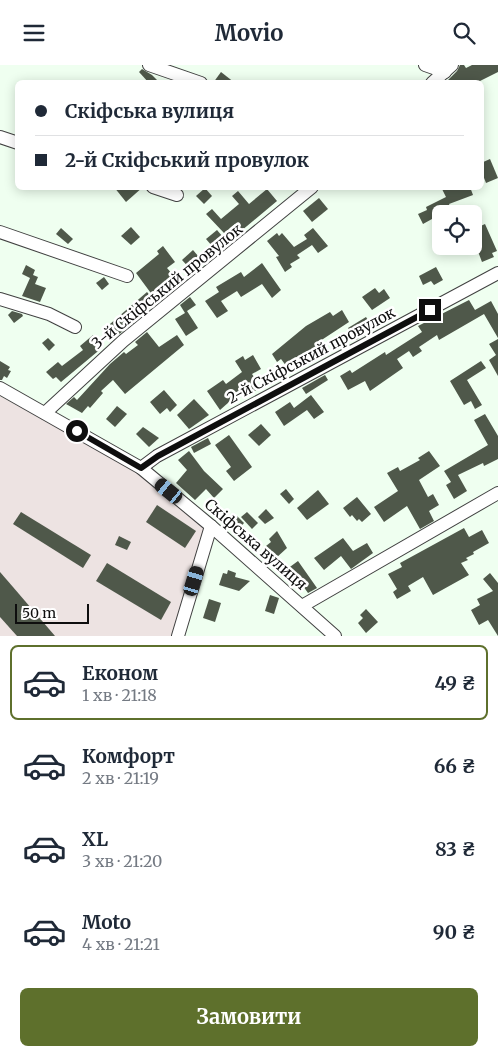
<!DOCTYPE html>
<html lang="uk">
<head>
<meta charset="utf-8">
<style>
	body { margin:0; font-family:Merriweather,serif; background:#f2f2f3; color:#1f2937; height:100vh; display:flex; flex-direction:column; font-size:19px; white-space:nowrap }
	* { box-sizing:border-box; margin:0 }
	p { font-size:16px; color:#747a83 }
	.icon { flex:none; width:28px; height:28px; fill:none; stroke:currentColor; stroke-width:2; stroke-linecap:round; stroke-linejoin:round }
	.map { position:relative; height:571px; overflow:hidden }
	.details { display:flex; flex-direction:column; background:#fff; flex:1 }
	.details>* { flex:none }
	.guide { position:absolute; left:15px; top:15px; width:469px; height:110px; border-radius:8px; box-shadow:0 2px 12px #0003; display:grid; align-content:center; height:110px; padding:0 20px; background:#fff }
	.tools { position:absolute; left:432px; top:140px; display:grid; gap:10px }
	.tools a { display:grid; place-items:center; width:50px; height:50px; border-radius:8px; background:#fff; box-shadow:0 2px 12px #0003; font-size:25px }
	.scale { position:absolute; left:15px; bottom:12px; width:74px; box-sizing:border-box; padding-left:5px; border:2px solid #0e0e0e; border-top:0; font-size:14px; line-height:18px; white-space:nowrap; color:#0e0e0e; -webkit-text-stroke:4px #fff; paint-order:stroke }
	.end { position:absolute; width:22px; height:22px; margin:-11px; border:6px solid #0e0e0e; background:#fff; box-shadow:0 0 0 2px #fff }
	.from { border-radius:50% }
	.car { position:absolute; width:15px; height:30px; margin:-15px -8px; border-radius:6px; box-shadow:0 0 4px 1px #0007; background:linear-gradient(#222 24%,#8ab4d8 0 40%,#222 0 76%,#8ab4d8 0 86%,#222 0) }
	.guide b { display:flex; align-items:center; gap:18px; height:48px; font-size:19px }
	.guide b+b { border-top:1px solid #e0e1e3 }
	.guide i { width:12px; height:12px; background:#1f2937 }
	ul { padding:9px 0 0; list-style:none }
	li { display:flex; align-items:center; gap:15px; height:75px; margin:0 10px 8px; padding:0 10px; border:2px solid transparent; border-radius:8px }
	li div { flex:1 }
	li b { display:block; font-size:19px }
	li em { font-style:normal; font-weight:700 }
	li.current { border-color:#5e702c }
	li>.icon { width:45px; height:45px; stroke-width:1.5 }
	.cta { display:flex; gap:10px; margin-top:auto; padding:10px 20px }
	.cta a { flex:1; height:58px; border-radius:8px; background:#5e702c; color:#fff; font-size:20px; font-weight:700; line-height:58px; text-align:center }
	header { display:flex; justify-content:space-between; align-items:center; height:65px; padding:0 20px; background:#fff; font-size:22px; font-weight:700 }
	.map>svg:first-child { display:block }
	.industrial { fill:#ede3e2 }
	.building { fill:#4f584a }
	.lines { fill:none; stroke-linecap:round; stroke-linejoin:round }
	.minor-casing { stroke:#414141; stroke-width:14 }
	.minor { stroke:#fff; stroke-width:12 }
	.route { stroke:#0e0e0e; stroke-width:6 }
	.labels { text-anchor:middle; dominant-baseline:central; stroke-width:5; stroke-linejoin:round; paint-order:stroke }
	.street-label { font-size:15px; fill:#0e0e0e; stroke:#fff }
</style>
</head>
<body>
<header><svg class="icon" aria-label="menu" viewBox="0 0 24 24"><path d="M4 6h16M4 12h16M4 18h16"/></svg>Movio<svg class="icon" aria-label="search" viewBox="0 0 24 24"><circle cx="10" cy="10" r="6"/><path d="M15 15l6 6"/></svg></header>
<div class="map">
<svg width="498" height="571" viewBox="0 0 498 571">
	<rect width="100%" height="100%" fill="#effff0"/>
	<polygon class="industrial" points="0,331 139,408 205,464 171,571 0,571"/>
	<g class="building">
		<polygon points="460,0 464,0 466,3 472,0 498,0 498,7 476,18 445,18 457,6"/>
		<polygon points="142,4 152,10 160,18 149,18 139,7"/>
		<polygon points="221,7 235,18 213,18"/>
		<polygon points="490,94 498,113 486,118 481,105 481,98"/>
		<polygon points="114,122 143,122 126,137"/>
		<polygon points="441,122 470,122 473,130 449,139 453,149 441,149 423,159 418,149 427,145 426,142 446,132"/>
		<polygon points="205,123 212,131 204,139 196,131"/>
		<polygon points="267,124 277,136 241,166 235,159 224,168 206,149 212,144 221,154 239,139 232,131 238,126 249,139"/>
		<polygon points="319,133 328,144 312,157 303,146"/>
		<polygon points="485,159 497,186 492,188 494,192 482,197 474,176 474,164"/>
		<polygon points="131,162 140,172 131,180 121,171"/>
		<polygon points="61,163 73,174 68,179 56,169"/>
		<polygon points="313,163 328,181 318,188 312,180 297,190 300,193 290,199 292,202 285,207 276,192 279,191 267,176 277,168 279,171 282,168 294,182 307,174 304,170"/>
		<polygon points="217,165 229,179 218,188 206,174"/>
		<polygon points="163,181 175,197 167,203 180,218 170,226 165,221 153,231 136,208 159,189 157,186"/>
		<polygon points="193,185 204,198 193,207 182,195"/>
		<polygon points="262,198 281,225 272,233 262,219 241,232 237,226 221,236 228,246 217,253 205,236 219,227 216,222 241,207 244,212"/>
		<polygon points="26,200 35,205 33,210 38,212 35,219 46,223 40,237 22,231 30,213 22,209"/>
		<polygon points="436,202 443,215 434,220 431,216 423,220 419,211"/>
		<polygon points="104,212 109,219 102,225 96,218"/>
		<polygon points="375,223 379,228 384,224 390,233 372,245 362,232"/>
		<polygon points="147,227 156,238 146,246 143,241 128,254 132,258 116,272 112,267 115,265 110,259"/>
		<polygon points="190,232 196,240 187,246 198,263 186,271 175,254 185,248 180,240"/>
		<polygon points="469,235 475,245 491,236 498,249 498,273 484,249 439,275 437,270 419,282 422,286 413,292 409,286 397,294 403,303 370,326 365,316 348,325 340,311 350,305 352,308 385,287 386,290 422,267 418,261"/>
		<polygon points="342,245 349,257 317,278 322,285 310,293 307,288 287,302 281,294 277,297 272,289 306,261 330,247 333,251"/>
		<polygon points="12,246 22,249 23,251 14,258 8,250"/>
		<polygon points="366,252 374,265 356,275 348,263"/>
		<polygon points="147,267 159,282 177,270 184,280 125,329 113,315 101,326 103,328 90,343 88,341 82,348 66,339 74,332 77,335 110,299 124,287 126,289 138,280 135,277"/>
		<polygon points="93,270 103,282 61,317 56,312 53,314 46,307 58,297 62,301 83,285 80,281"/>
		<polygon points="48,273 55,280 49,286 42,278"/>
		<polygon points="498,274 498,311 489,295 496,290 489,279"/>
		<polygon points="253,290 261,304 252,309 254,312 252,313 259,323 251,329 246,322 220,345 207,326 223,315 226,319 242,307 235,296 243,291 245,295"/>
		<polygon points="0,296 10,302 8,305 11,306 7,313 4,311 2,315 0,315"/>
		<polygon points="481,296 486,303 467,315 482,340 475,344 471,336 464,340 450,316"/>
		<polygon points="325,310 328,315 306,329 302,323"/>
		<polygon points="164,325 177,340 170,347 167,343 160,349 150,337"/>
		<polygon points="311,330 324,347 314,354 307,345 284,361 275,347 290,337 294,343"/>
		<polygon points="194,334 209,350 189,364 177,350"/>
		<polygon points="117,341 127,349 115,362 106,354"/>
		<polygon points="485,349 498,371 498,394 484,401 483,398 458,410 467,426 454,434 446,420 451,417 444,406 488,380 474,355"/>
		<polygon points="261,359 271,370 259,381 248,370"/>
		<polygon points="143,362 159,373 149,382 136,369"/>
		<polygon points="229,370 252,402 234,416 226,406 231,402 215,380"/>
		<polygon points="208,373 211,379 194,388 191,382"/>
		<polygon points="189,386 204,406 223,424 214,433 206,424 195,435 176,418 187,405 178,395"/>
		<polygon points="429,386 440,401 419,415 428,432 433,429 439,440 429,446 434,456 420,464 407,441 384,457 374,442 398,426 387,408 398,402 400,406 420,395 418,393"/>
		<polygon points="286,424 294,434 289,439 280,429"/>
		<polygon points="318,425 329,439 307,455 297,443"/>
		<polygon points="357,432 371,449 362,457 359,454 357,456 352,450 350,452 343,443"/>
		<polygon points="157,440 196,466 185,483 146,457"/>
		<polygon points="266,444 274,453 265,459 258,452"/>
		<polygon points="21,447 91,490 83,503 13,459"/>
		<polygon points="247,447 258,458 252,464 241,452"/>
		<polygon points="237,451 244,458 236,467 228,460"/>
		<polygon points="464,463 469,472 482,465 489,478 473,487 474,489 466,493 468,495 461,498 469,510 433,530 423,512 408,521 411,526 397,534 393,527 397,524 388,509 402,502 400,498"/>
		<polygon points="277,466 287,483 276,493 266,481 271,477 269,474"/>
		<polygon points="119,471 131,477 127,485 115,480"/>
		<polygon points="343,473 353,486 367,478 373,488 351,504 341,491 324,505 314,493"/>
		<polygon points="298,496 317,523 308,528 296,511 288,517 283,510 283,507"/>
		<polygon points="107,498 171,537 161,555 96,516"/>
		<polygon points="228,505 236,508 235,512 250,516 239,526 219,520 223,508 227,509"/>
		<polygon points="0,507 13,522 55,571 17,571 0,552"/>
		<polygon points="490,508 498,518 498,571 488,555 479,560 471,545 480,540 477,534 493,526 483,514"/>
		<polygon points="270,530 279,533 274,549 265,546"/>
		<polygon points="209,534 221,538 215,557 203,553"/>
		<polygon points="366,544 378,557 366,568 358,558 363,553 360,550"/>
	</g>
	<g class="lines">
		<defs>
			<g id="minor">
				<polyline points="149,0 201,18"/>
				<polyline points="425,0 445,7"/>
				<polyline points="432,18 452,0"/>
				<polyline points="0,72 18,78"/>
				<polyline points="153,122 177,130"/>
				<polyline points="0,167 127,211"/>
				<polyline points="0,234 49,249 75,262"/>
				<polyline points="0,323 141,403 211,461 335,571"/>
				<polyline points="45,348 123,276 312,122"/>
				<polyline points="141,403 157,391 498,208"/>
				<polyline points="302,541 498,428"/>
				<polyline points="178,571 211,461"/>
			</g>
		</defs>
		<use href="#minor" class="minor-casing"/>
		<use href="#minor" class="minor"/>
	</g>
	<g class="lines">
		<polyline class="route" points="77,366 141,403 158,391 430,245"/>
	</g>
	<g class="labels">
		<g class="street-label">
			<text transform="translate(167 221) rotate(-39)">3-й Скіфський провулок</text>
			<text transform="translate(311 290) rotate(-28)">2-й Скіфський провулок</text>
			<text transform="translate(256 479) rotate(41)">Скіфська вулиця</text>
		</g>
	</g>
</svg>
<div class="tools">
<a><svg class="icon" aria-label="locate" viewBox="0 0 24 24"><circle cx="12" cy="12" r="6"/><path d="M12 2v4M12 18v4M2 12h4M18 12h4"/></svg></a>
</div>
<div class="scale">50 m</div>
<i class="end from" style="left:77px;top:366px"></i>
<i class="end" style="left:430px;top:245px"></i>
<i class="car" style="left:169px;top:426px;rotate:309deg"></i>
<i class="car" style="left:194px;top:516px;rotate:17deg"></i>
<div class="guide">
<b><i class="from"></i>Скіфська вулиця</b>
<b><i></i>2-й Скіфський провулок</b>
</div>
</div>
<section class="details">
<ul>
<li class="current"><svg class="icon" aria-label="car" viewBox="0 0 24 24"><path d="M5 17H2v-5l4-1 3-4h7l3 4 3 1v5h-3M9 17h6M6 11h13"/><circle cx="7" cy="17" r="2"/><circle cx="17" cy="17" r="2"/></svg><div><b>Економ</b><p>1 хв · 21:18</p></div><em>49 ₴</em></li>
<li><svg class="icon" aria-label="car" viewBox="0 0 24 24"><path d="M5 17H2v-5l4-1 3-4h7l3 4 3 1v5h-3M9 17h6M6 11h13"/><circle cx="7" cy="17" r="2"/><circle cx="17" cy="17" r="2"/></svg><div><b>Комфорт</b><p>2 хв · 21:19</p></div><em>66 ₴</em></li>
<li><svg class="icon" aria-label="car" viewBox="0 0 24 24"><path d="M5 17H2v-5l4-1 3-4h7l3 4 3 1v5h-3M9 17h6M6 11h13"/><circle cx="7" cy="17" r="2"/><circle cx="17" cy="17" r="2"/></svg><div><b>XL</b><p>3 хв · 21:20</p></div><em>83 ₴</em></li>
<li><svg class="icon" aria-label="car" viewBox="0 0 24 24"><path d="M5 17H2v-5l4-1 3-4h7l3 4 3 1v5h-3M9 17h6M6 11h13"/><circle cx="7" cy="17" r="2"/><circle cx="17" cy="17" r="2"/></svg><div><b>Moto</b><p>4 хв · 21:21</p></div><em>90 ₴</em></li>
</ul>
<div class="cta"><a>Замовити</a></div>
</section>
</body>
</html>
